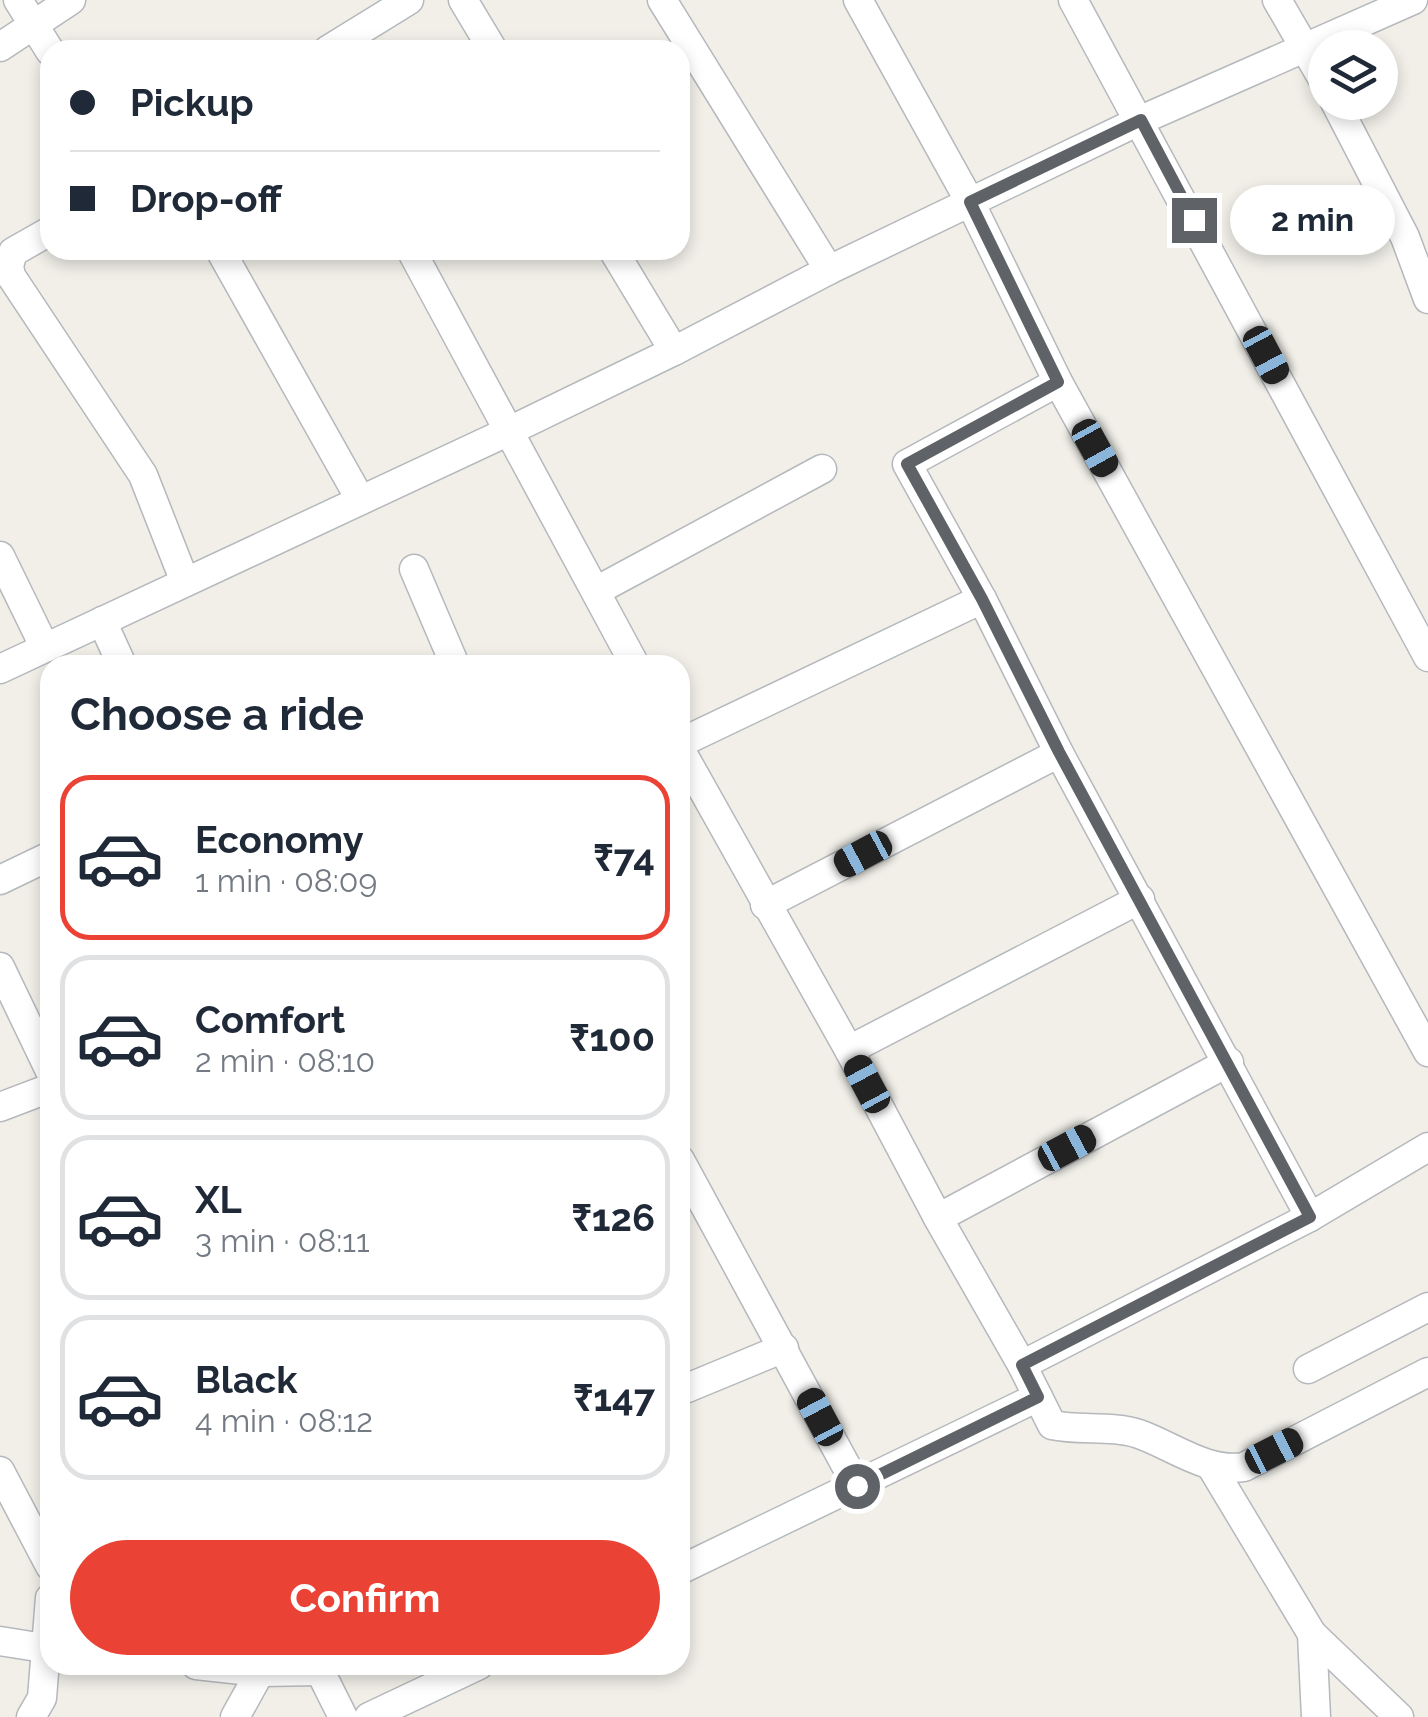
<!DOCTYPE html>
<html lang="en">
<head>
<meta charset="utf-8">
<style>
	body { margin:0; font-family:Raleway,sans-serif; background:#f6f6f7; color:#1f2937; height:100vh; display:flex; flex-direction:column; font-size:38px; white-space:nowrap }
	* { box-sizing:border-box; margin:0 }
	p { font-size:32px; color:#747a83 }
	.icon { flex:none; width:55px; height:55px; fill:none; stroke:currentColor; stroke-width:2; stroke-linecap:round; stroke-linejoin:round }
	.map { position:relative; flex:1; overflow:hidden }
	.drawer { position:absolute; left:40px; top:655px; width:650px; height:1020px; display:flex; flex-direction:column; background:#fff; border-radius:30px; box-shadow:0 5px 15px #0003 }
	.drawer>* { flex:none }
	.guide { position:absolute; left:40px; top:40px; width:650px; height:220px; border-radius:30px; box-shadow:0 5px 15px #0003; display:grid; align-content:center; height:220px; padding:0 30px; background:#fff }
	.buttons { position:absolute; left:1308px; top:30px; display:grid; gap:20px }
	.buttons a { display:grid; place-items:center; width:90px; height:90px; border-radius:50%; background:#fff; box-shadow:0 5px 15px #0003; font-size:50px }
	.end { position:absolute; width:45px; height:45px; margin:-22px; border:12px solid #5f6368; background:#fff; box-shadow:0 0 0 5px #fff }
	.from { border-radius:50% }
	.bubble { position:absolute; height:70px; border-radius:35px; background:#fff; box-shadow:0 5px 15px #0003; font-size:32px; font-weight:700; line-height:70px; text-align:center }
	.car { position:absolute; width:30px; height:60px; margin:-30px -15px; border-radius:12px; box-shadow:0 0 8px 2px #0007; background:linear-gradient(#222 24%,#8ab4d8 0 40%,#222 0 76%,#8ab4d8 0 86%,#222 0) }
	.guide b { display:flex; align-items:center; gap:35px; height:95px; font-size:38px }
	.guide b+b { border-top:2px solid #e0e1e3 }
	.guide i { width:25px; height:25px; background:#1f2937 }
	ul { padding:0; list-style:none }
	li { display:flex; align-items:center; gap:30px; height:165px; margin:0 20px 15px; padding:0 10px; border:5px solid #e0e1e3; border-radius:30px }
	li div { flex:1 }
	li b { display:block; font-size:38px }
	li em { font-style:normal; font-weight:700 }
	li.selected { border-color:#ea4335 }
	li>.icon { width:90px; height:90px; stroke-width:1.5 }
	h2 { padding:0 30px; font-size:45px; line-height:120px }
	.cta { display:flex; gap:20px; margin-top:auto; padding:20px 30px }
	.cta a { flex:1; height:115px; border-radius:60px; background:#ea4335; color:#fff; font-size:40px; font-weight:700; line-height:115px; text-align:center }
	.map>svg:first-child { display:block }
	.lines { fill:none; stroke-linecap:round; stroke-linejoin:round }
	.minor-casing { stroke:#b5b8bc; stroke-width:31 }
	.minor { stroke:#fff; stroke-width:28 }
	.route { stroke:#5f6368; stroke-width:12 }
</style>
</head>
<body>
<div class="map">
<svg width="1428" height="1717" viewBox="0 0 1428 1717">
	<rect width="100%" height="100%" fill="#f1efe8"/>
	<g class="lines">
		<defs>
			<g id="minor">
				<polyline points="18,0 50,51"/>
				<polyline points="463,0 493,50"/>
				<polyline points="662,0 829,270"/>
				<polyline points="858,0 970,202 1058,382 1428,1052"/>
				<polyline points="1073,0 1428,657"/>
				<polyline points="1277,0 1325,83"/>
				<polyline points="0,47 71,0"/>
				<polyline points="328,50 409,0"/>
				<polyline points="1335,102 1405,237 1428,299"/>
				<polyline points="50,231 13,252 9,266 11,276 143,475 185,582"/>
				<polyline points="220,250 360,499"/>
				<polyline points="411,250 635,665"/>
				<polyline points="613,250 674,351"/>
				<polyline points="0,556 45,648"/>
				<polyline points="414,569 455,665"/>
				<polyline points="596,591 822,469"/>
				<polyline points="982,599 907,464 1058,382"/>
				<polyline points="102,621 122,665"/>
				<polyline points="0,669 507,432 674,351 829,270 1141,120 1413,0"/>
				<polyline points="680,743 982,599 1059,753 1310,1217"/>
				<path d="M680,749L849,1050L938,1218L1022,1365L1052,1425C1080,1431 1112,1425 1139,1434C1173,1446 1207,1473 1244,1467L1428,1372"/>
				<polyline points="0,880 50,856"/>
				<polyline points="765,905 1059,753"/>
				<polyline points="0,967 50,1071"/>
				<polyline points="849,1050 1140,899"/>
				<polyline points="0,1107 50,1088"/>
				<polyline points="680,1160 857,1486"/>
				<polyline points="938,1218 1229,1062"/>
				<polyline points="1022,1365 1310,1217 1428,1147"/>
				<polyline points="1308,1369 1428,1307"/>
				<polyline points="680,1391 784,1348"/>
				<polyline points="1211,1466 1312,1634 1316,1717"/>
				<polyline points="0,1471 50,1566"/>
				<polyline points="680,1570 1038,1397"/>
				<polyline points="1312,1634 1399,1717"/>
				<polyline points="0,1641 50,1649"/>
				<polyline points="196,1665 260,1672 320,1671"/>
				<polyline points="317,1665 343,1717"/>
				<polyline points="31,1717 42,1698 50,1598"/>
				<polyline points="235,1717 260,1672"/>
				<polyline points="369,1717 479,1665"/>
			</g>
		</defs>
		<use href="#minor" class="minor-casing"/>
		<use href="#minor" class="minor"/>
	</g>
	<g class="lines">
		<polyline class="route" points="857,1486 1038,1397 1022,1365 1310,1217 1059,752 982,599 907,464 1058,382 970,202 1141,120 1194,220"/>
	</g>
</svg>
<div class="buttons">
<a><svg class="icon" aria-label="layers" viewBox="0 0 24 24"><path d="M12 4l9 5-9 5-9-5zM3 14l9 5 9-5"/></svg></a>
</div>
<i class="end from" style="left:857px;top:1486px"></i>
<i class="end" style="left:1194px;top:220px"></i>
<div class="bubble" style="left:1230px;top:185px;width:165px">2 min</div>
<i class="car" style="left:1266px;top:355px;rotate:152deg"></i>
<i class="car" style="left:1095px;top:448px;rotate:151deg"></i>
<i class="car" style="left:863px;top:854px;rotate:242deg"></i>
<i class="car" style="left:867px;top:1084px;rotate:332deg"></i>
<i class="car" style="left:1067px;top:1148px;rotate:62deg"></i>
<i class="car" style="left:820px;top:1417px;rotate:332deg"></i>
<i class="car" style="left:1274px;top:1451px;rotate:63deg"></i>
<div class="guide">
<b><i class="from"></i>Pickup</b>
<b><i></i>Drop-off</b>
</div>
<section class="drawer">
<h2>Choose a ride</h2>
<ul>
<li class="selected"><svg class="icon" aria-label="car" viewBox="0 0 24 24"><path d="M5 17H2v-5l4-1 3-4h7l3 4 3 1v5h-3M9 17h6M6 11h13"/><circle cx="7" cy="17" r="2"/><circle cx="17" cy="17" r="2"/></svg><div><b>Economy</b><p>1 min · 08:09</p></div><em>₹74</em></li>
<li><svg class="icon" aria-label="car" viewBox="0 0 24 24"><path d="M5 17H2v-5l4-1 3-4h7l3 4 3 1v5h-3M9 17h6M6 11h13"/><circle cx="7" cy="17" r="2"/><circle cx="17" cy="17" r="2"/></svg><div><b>Comfort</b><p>2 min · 08:10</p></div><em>₹100</em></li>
<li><svg class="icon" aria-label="car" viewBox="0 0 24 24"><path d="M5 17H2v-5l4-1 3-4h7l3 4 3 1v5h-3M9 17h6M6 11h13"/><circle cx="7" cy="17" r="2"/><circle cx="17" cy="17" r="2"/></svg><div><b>XL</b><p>3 min · 08:11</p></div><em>₹126</em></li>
<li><svg class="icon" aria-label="car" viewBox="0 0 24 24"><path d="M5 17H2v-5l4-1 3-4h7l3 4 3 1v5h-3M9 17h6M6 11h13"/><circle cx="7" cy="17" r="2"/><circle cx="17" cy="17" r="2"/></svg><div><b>Black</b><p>4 min · 08:12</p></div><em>₹147</em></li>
</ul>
<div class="cta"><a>Confirm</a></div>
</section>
</div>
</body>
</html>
